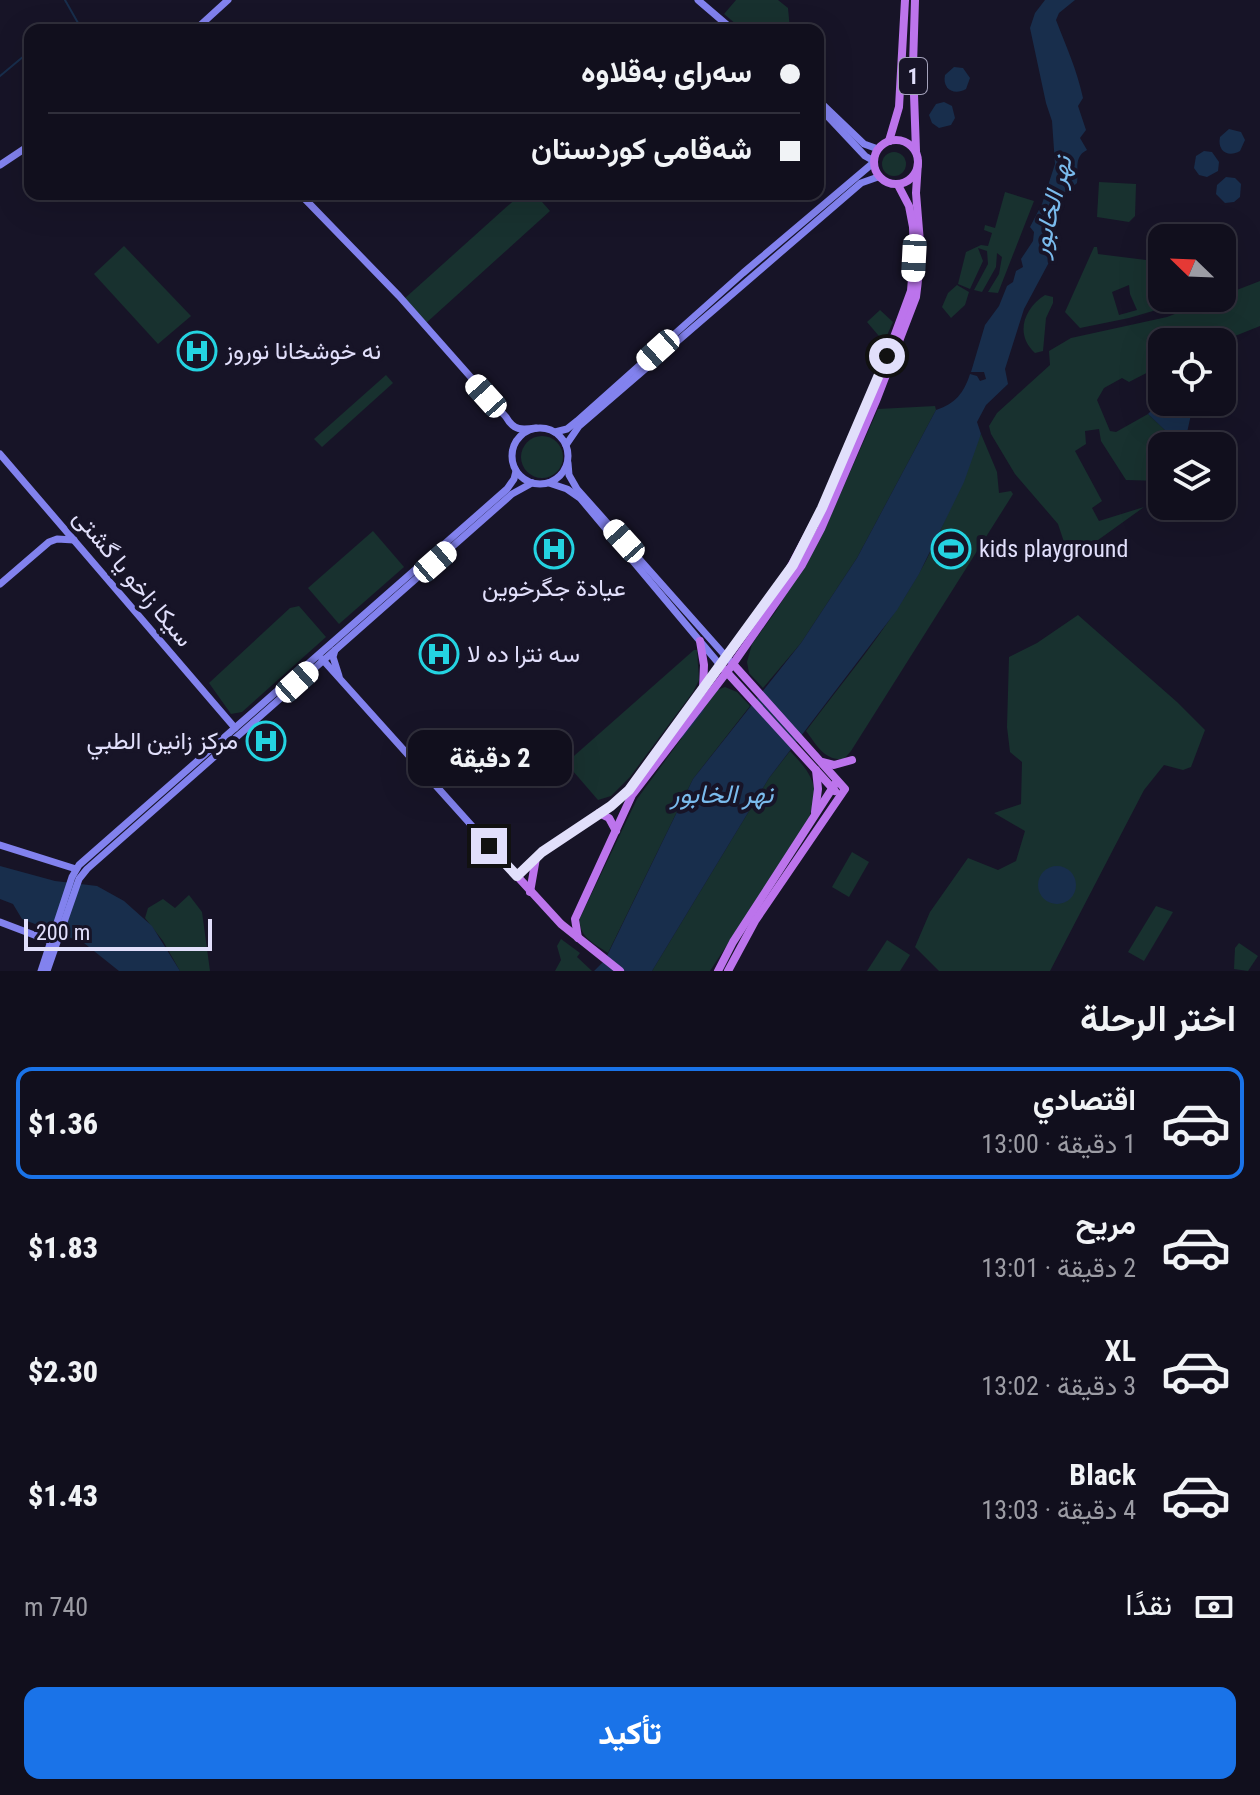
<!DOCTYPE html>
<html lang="ar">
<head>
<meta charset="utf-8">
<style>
	body { margin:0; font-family:"Roboto Condensed",Vazirmatn,sans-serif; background:#1e1d2a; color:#f1f3f6; direction:rtl; height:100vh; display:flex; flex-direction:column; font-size:30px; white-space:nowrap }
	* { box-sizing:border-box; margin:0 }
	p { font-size:26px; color:#9c9ca4 }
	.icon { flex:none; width:44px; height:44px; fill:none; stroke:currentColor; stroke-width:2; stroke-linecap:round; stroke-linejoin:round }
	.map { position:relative; height:971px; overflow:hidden; direction:ltr }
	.details { display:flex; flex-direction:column; background:#110f1d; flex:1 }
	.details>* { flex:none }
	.banner { position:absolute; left:24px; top:24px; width:800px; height:176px; border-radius:16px; box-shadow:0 8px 32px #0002,0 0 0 2px #302f3b; direction:rtl; display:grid; align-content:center; height:176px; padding:0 24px; background:#110f1d }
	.needle { width:52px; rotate:293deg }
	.tools { position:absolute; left:1148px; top:224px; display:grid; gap:16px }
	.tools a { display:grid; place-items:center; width:88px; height:88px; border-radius:16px; background:#110f1d; box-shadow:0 8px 32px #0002,0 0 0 2px #302f3b; font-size:40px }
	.scale { position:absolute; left:24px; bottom:20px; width:188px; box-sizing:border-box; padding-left:8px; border:4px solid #e1dffb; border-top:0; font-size:22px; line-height:28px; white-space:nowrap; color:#e1dffb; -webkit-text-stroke:6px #171427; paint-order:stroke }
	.end { position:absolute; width:36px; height:36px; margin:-18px; border:10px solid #e1dffb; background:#111; box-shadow:0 0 0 4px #111 }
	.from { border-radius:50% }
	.bubble { position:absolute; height:56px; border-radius:16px; background:#110f1d; box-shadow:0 8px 32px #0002,0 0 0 2px #302f3b; font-size:26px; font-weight:800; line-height:56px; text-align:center; direction:rtl }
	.car { position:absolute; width:24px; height:48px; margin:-24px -12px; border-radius:10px; box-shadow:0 0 6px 2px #0007; background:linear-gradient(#fff 24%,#345 0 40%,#fff 0 76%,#345 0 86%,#fff 0) }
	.banner b { display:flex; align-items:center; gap:28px; height:76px; font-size:30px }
	.banner b+b { border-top:2px solid #302f3b }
	.banner i { width:20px; height:20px; background:#f1f3f6 }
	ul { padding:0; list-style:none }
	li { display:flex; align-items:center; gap:24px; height:112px; margin:0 16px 12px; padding:0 8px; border:4px solid transparent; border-radius:16px }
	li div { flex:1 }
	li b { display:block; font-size:30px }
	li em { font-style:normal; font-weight:800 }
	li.selected { border-color:#1a73e8 }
	li>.icon { width:72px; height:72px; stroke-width:1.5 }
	h2 { padding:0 24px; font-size:36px; line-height:96px }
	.pay { display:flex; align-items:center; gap:20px; height:88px; padding:0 24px; font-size:30px }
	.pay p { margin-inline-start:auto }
	.cta { display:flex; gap:16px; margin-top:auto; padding:16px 24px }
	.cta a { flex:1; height:92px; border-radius:16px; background:#1a73e8; color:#fff; font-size:32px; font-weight:800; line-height:92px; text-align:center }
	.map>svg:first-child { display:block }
	.green { fill:#18312f; fill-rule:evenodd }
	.water { fill:#182e4c }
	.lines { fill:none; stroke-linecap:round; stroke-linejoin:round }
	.stream { stroke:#182e4c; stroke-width:2 }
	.secondary { stroke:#8282ee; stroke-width:7 }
	.primary { stroke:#bc74ec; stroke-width:8 }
	.route { stroke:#e1dffb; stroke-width:10 }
	.labels { text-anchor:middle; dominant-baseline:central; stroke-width:8; stroke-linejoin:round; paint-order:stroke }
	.shield { fill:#171427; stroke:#a4a2bb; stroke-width:2 }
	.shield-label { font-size:22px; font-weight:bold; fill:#e1dffb }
	.poi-label { font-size:24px; fill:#e1dffb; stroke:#171427; text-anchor:start }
	.street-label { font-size:24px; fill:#e1dffb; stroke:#171427 }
	.water-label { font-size:26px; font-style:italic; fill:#7abbed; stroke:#171427 }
</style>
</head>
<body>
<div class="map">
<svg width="1260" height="971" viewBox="0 0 1260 971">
	<rect width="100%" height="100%" fill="#171427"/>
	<g class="green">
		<polygon points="736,0 778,0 788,8 790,30 743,30 724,14"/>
		<circle cx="894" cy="164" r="12"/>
		<polygon points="1099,182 1136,184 1135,216 1129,222 1097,217"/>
		<polygon points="1005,192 1034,201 998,293 988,292 999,274 1002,257 997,253 996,267 982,292 974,290 988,264 987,251 978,248 983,261 970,289 958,284 966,252 981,245 988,246 992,233 984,230 985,225 995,228"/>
		<polygon points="521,194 535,194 550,211 425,324 404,299"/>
		<polygon points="124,246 191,316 158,344 94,274"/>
		<path d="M1094,247H1097L1098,254L1162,262V298H1197L1129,318L1080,328L1065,312ZM1129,285L1130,294L1137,310L1119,315L1112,292Z"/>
		<polygon points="1260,281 1260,326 1220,342 1162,342 1162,365 1129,382 1122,378 1104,388 1097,400 1110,431 1116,432 1148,414 1168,433 1174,446 1162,446 1162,481 1126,480 1101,441 1099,429 1085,431 1086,444 1075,451 1102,501 1092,508 1099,521 1144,507 1080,553 1070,552 1065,545 1058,524 1015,474 991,434 989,426 997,413 1050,365 1049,351 1071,338 1167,317"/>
		<polygon points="957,285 969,292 965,305 951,318 942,307 948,293"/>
		<path d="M1045,295L1053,297V303L1046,318L1043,351L1035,353C1015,335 1023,309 1045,295Z"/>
		<polygon points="880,310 893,322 884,342 867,322"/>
		<polygon points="386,375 393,383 322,447 314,439"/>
		<polygon points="935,406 936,410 857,558 801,643 763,688 749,673 747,662 752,644 776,611 824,531 878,409"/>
		<path d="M981,434L997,472L999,493L1011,491L1013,494L851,751L844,759C824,761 817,745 806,731C844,680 886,631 918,575C944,531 958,481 981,434Z"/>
		<circle cx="542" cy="457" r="21"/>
		<polygon points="373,531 404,567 339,624 308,588"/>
		<polygon points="299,606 326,637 242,712 231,714 209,683 290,608"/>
		<polygon points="1078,615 1177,702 1205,730 1191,767 1183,770 1164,765 1144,790 1050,971 939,971 915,947 930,912 968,858 998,870 1016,861 1025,831 994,813 1021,804 1022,762 1010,752 1007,727 1009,657 1037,643"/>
		<polygon points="694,650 697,650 699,680 693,692 630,777 611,796 598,800 566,763"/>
		<path d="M725,687L737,692L750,706L693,779L608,953C595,944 578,937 580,918L637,799L717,690Z"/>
		<path d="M790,751C814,776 821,788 807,823L710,971H652L769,778Z"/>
		<polygon points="852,852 869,862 849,897 832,887"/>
		<polygon points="189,895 202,912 210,971 180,971 163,941 145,918 148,908 163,899 175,908"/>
		<polygon points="1156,906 1173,912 1144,961 1128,952"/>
		<polygon points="561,939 580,953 577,957 592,971 555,971 561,960 557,946"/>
		<polygon points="887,940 910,955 900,971 867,971"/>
		<polygon points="1239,943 1258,956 1248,971 1234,969 1235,948"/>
	</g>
	<g class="water">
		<path d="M1045,0H1075L1059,13L1056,20C1066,46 1077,70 1083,98L1078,106L1086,130L1080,138L1087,150C1073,157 1079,170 1077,183L1060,197L1050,224L1055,251L1024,309L1005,369L1008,384L986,405L977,422L981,434L964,482L919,574L897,610L769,778L652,971H594L605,960L693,779L801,643L857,558L936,410C955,404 964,393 970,374L977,376L980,381L986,379L984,372H971L985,325L999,306L1007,286L1013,282L1016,271L1023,267L1021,259L1033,241L1034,232L1030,227L1042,204L1055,164L1052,121L1046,103L1030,28L1035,13Z"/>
		<path d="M954,67L963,68L970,78L966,89C954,96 942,89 945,75Z"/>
		<polygon points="944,102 952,106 955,118 951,125 939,128 932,123 929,115 936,104"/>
		<path d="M1229,129L1241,132L1245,140L1240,151C1228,158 1217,151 1220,137Z"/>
		<polygon points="1204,151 1212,152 1219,162 1218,171 1207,177 1199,175 1194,168 1196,156"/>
		<polygon points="1226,177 1235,178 1241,184 1240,197 1234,202 1225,203 1216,194 1217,185"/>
		<polygon points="1190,408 1192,410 1184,446 1174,446 1168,433 1148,414 1152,410 1176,415"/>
		<polygon points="0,866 55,881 97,886 124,901 152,926 180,971 119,971 84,943 22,919 13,904 0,899"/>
		<circle cx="1057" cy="885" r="19"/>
	</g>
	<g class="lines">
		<g class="stream">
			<polyline points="65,0 82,30"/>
			<polyline points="0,76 30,51"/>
			<polyline points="682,737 703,710"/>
		</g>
		<g class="secondary">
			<polyline points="698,0 733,30"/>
			<polyline points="195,30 228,0"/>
			<polyline points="818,100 864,144 878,149"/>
			<polyline points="818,106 865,156 874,161"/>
			<polyline points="0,165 30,145"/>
			<path d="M300,194L399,296L506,417C514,431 522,430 536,428"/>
			<circle cx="540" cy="456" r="28"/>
			<polyline points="555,432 567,429 577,421 743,273 873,163"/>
			<polyline points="566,445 579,426 861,183 878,177"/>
			<polyline points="0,454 235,728"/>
			<polyline points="568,463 569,475 577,489 729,660"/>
			<polyline points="549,483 567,489 580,498 720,665"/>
			<polyline points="0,584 49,542 57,539 74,540"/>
			<polyline points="335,650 333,657 339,676"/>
			<polyline points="322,659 517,876"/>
			<polyline points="0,845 76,869"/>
			<polyline points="0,922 50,941"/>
			<polyline points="41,971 72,877 79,865 507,489 514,479 516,471"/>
			<polyline points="47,971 79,879 87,869 512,494 532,483"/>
		</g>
		<g class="primary">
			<polyline points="915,0 913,66 916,151"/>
			<circle cx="896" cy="162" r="22"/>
			<polyline points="889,141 899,107 905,0"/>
			<polyline points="700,641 704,665 703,689"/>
			<polyline points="723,668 835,791"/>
			<polyline points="822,762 834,765 852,760"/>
			<polyline points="815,812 818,789 816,770"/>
			<polyline points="599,813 609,818 616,831"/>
			<polyline points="530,892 536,858"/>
			<polyline points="578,938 575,919 632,795 733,664 802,565 821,529 876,401 916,297 921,255 916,193 918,162"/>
			<polyline points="620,971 561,924 517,876 542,852 611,806 629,790 782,583 822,508 887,356 911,291 914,254 913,227 909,206 898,185"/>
			<polyline points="718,971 733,942 837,781"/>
			<polyline points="728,971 755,921 845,789 733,664"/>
		</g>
	</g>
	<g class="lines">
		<polyline class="route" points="489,846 517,876 542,852 611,806 629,790 793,565 822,508 887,356"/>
	</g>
	<defs>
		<symbol id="hospital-ring" viewBox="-11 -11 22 22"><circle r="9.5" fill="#171427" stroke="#24d3e1" stroke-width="1.5"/><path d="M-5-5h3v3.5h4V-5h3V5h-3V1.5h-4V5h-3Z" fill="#24d3e1"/></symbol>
		<symbol id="stadium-ring" viewBox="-11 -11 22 22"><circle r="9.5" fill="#171427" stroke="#24d3e1" stroke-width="1.5"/><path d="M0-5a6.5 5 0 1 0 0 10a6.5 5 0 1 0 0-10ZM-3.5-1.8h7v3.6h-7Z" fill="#24d3e1"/></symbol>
	</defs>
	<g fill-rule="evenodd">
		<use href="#hospital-ring" x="175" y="329" width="44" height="44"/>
		<use href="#hospital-ring" x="532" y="527" width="44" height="44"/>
		<use href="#stadium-ring" x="929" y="527" width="44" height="44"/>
		<use href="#hospital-ring" x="417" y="632" width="44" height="44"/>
		<use href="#hospital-ring" x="244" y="719" width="44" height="44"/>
	</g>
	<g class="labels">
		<rect class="shield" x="899" y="58" width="28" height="36" rx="6"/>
		<g class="shield-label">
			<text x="913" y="76">1</text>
		</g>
		<g class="poi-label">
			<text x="225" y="351">نه خوشخانا نوروز</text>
			<text x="979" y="549">kids playground</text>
			<text x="554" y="588" text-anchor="middle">عيادة جگرخوين</text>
			<text x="467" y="654">سه نترا ده لا</text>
			<text x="238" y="741" text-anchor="end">مركز زانين الطبي</text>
		</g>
		<g class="street-label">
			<text transform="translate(133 578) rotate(50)">سیکا زاخو یا گشتى</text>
		</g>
		<g class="water-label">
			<text transform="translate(1051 206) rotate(-76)">نهر الخابور</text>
			<text x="722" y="794">نهر الخابور</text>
		</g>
	</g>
</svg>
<div class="tools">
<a><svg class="needle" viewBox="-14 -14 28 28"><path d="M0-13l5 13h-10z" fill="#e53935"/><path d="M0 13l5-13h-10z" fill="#9c9ca4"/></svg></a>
<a><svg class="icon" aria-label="locate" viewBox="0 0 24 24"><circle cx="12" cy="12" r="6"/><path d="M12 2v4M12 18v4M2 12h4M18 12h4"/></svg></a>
<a><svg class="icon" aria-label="layers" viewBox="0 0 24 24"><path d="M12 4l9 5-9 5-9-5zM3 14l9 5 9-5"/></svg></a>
</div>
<div class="scale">200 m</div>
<i class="end from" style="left:887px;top:356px"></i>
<i class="end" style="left:489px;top:846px"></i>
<div class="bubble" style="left:408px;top:730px;width:164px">2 دقيقة</div>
<i class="car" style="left:914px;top:258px;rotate:183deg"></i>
<i class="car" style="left:658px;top:350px;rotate:228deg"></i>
<i class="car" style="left:486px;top:396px;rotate:318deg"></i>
<i class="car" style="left:624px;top:541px;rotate:318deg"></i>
<i class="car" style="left:435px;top:562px;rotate:49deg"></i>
<i class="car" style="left:297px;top:682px;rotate:48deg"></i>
<div class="banner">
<b><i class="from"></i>سەراى بەقلاوە</b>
<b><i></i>شەقامی کوردستان</b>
</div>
</div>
<section class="details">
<h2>اختر الرحلة</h2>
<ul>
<li class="selected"><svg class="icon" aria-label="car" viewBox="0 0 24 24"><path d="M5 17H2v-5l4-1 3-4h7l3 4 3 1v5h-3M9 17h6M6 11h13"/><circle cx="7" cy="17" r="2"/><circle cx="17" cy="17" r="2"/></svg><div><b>اقتصادي</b><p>1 دقيقة · 13:00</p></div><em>$1.36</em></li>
<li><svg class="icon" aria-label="car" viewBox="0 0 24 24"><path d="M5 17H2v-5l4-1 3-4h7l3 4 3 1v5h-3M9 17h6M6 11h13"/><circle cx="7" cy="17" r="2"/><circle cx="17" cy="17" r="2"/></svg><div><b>مريح</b><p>2 دقيقة · 13:01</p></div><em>$1.83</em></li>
<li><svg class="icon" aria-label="car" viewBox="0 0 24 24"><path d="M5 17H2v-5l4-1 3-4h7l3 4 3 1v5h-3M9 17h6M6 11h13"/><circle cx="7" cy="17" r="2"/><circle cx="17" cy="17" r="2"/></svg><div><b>XL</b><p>3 دقيقة · 13:02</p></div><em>$2.30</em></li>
<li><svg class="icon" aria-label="car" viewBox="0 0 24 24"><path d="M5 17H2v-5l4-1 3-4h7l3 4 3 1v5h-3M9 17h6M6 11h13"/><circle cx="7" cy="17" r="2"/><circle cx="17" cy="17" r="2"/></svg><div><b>Black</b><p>4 دقيقة · 13:03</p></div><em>$1.43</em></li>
</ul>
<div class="pay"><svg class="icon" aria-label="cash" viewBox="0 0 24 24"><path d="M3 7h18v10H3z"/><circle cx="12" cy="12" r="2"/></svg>نقدًا<p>740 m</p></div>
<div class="cta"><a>تأكيد</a></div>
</section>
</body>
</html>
